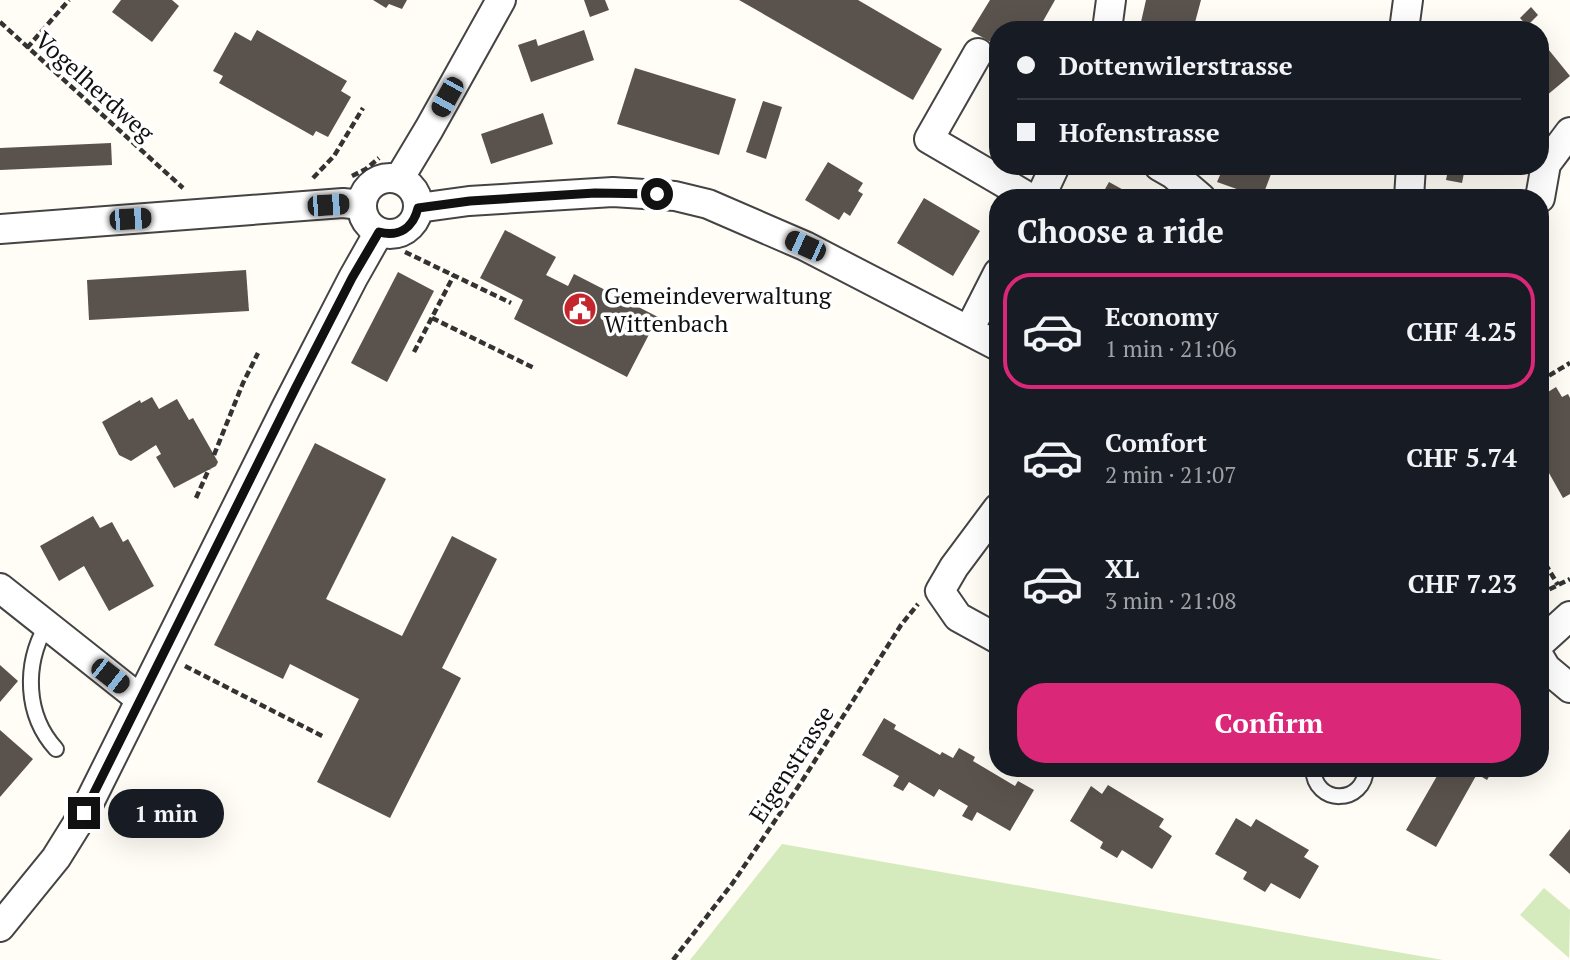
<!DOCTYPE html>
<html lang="en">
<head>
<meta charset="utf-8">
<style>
	body { margin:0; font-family:"PT Serif",serif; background:#242831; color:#f1f3f6; height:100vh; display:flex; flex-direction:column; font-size:26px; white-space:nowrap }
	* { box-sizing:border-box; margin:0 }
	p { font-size:23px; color:#9ea1a6 }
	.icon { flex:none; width:38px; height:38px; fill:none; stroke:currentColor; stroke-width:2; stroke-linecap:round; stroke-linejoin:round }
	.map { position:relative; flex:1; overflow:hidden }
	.panel { position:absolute; left:989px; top:189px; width:560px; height:588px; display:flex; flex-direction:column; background:#171b24; border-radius:28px; box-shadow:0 7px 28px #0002 }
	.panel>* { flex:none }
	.banner { position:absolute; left:989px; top:21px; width:560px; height:154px; border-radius:28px; box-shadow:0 7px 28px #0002; display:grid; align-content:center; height:154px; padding:0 28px; background:#171b24 }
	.end { position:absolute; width:32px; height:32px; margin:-16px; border:9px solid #111; background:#fff; box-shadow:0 0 0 4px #fff }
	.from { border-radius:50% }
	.bubble { position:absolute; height:49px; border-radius:24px; background:#171b24; box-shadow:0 7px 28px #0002; font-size:23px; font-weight:800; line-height:49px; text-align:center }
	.car { position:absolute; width:21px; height:42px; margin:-21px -10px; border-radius:9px; box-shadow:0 0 5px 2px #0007; background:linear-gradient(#222 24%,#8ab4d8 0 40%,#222 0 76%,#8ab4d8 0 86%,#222 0) }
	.banner b { display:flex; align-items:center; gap:24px; height:66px; font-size:26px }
	.banner b+b { border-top:2px solid #363941 }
	.banner i { width:18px; height:18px; background:#f1f3f6 }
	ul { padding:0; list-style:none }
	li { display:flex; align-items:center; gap:21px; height:116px; margin:0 14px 10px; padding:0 14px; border:4px solid transparent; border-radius:28px }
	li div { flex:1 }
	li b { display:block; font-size:26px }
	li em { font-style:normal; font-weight:800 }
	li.on { border-color:#db2777 }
	li>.icon { width:63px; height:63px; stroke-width:1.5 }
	h2 { padding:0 28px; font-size:32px; line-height:84px }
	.primary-button { display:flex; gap:14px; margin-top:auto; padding:14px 28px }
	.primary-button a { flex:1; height:80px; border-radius:28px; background:#db2777; color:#fff; font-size:28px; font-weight:800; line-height:80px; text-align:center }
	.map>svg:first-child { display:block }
	.green { fill:#d5ebbd }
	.building { fill:#5a524d }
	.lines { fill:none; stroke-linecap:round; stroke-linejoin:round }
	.lane-casing { stroke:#444; stroke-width:18 }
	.street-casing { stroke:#444; stroke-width:32 }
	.path { stroke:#333; stroke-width:4.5; stroke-dasharray:7 3.5; stroke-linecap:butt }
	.lane { stroke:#fff; stroke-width:14 }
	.street { stroke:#fff; stroke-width:28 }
	.route { stroke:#111; stroke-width:9 }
	.labels { text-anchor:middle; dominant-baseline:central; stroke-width:7; stroke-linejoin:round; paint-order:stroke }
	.street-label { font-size:24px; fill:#111; stroke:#fff }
	.poi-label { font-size:24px; fill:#111; stroke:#fff; text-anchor:start }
</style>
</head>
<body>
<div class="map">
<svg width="1570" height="960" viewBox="0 0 1570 960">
	<rect width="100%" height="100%" fill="#fffdf5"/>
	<g class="green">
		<polygon points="782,844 1443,960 690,960"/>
		<polygon points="1544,888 1570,910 1569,958 1520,915"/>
	</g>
	<g class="building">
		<polygon points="121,0 172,0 179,6 152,42 112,12"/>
		<polygon points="373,0 407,0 402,9 389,4 386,8"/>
		<polygon points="584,0 605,0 609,10 590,17"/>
		<polygon points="739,0 858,0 942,49 913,100"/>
		<polygon points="990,0 1055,0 1038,30 998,30 998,46 971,31"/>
		<polygon points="1146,0 1201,0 1193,30 1175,30 1141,22"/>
		<polygon points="1531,7 1538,15 1527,26 1520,18"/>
		<polygon points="257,30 347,81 341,91 351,97 328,137 316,131 313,136 219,83 223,76 213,71 235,32 251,41"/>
		<polygon points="584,30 594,60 531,82 518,45 536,39 538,46"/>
		<polygon points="1544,44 1570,76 1540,101 1540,47"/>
		<polygon points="635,68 736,99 719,155 617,124"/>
		<polygon points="763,101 782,107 766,159 746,152"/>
		<polygon points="543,113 553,144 491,164 481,134"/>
		<polygon points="111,143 112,165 0,170 0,148"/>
		<polygon points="828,162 863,183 858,191 863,194 850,216 844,212 839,220 805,200"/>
		<polygon points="1224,166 1274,166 1262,198 1217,182"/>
		<polygon points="1448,170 1464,173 1462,183 1446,180"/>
		<polygon points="1109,182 1138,198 1100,198"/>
		<polygon points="924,198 980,231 953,276 897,243"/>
		<polygon points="505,230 556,257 546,275 568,286 574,274 658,317 627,377 514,319 523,300 480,278"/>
		<polygon points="246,270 249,311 89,320 87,280"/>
		<polygon points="398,272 434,291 387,382 351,363"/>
		<polygon points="1556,387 1562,397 1568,394 1570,398 1570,494 1563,498 1540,457 1540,397"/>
		<polygon points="152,397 159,409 177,399 189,420 193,418 218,462 216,466 174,488 156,457 161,454 156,445 131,461 119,455 102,422 140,400 141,403"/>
		<polygon points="315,443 386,479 326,599 402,636 452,536 497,559 442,668 461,678 390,818 317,782 359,699 290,664 283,679 214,645"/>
		<polygon points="93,516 100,528 112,522 123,542 128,539 154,586 109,611 84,566 59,581 40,546"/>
		<polygon points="0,665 18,681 0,702"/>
		<polygon points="884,718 896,725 894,729 940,755 942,752 953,758 959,748 975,757 973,761 1015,786 1018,781 1034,790 1010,831 977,812 972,821 962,816 968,806 939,789 934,797 909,782 903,791 893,786 899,776 862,755"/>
		<polygon points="0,730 33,759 0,797"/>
		<polygon points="1430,768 1494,768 1487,780 1477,774 1436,847 1406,830 1437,776 1428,771"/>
		<polygon points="1108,785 1164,819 1159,827 1172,836 1152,869 1122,850 1117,858 1100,848 1103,842 1070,821 1091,786 1102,794"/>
		<polygon points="1236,818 1251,827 1256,819 1309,850 1304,857 1319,866 1300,899 1271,883 1265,892 1243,879 1247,872 1215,854"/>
		<polygon points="1570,829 1570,874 1549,855"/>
	</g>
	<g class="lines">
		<defs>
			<g id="lane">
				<path d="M46,626C24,665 25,715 56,749"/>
				<path d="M1313,768C1314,806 1365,805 1366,768"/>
			</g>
			<g id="street">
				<polyline points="1107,30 1111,0"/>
				<polyline points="1404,30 1408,0"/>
				<polyline points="978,53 929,139 1030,198"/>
				<polyline points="1159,166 1173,174 1201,198"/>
				<circle cx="390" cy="206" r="28"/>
				<polyline points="399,179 429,129 501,0"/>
				<polyline points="1040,198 1055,166"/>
				<polyline points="1409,198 1411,166"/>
				<polyline points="1540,198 1546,164 1570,132"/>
				<polyline points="418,208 469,201 613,192 675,196 708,204 805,246 998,346"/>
				<polyline points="0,229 343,203 362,205"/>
				<polyline points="969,330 998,273"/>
				<polyline points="998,508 954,567 940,591 958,617 998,639"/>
				<polyline points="0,588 140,699"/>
				<polyline points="1540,643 1570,616"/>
				<polyline points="1540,658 1546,668 1570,688"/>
				<polyline points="0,927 56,858 84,813 286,408 353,278 379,232"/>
			</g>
		</defs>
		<use href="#lane" class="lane-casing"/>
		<use href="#street" class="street-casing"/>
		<g class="path">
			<polyline points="0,22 183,188"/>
			<polyline points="27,48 69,0"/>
			<polyline points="352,176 366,169 379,158"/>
			<polyline points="313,178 334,156 363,108"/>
			<polyline points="405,252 511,303"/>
			<polyline points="432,318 534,368"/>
			<polyline points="414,352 454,275"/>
			<polyline points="1540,381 1570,363"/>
			<polyline points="214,455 243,383 258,353"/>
			<polyline points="196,498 209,469"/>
			<polyline points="1540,555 1558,585"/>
			<polyline points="1540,594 1570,579"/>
			<polyline points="185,666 324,737"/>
			<polyline points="673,960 732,884 802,781 901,625 918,604"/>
		</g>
		<use href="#lane" class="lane"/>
		<use href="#street" class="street"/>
	</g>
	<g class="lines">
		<path class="route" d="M84,813L296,387L352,278L379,232C399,237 413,228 418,208L470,201L595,193L657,194"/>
	</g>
	<defs>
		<symbol id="civic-disc" viewBox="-11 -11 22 22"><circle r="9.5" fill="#c4262e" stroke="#fff"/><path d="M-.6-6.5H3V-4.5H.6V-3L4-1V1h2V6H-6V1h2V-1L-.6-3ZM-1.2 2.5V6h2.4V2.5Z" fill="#fff"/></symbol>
	</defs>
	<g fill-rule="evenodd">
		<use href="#civic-disc" x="561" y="290" width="38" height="38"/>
	</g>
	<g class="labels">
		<g class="street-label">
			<text transform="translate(95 86) rotate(42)">Vogelherdweg</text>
			<text transform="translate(791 764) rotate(-57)">Eigenstrasse</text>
		</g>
		<g class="poi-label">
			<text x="604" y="295">Gemeindeverwaltung<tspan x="604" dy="28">Wittenbach</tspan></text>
		</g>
	</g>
</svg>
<i class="end from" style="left:657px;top:194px"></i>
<i class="end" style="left:84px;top:813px"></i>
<div class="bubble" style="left:108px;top:789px;width:116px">1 min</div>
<i class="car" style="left:447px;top:97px;rotate:209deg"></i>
<i class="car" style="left:328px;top:205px;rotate:86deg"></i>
<i class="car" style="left:130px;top:219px;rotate:86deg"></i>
<i class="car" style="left:805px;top:246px;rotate:294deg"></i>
<i class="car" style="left:110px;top:676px;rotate:128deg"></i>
<div class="banner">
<b><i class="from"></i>Dottenwilerstrasse</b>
<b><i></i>Hofenstrasse</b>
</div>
<section class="panel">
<h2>Choose a ride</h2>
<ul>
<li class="on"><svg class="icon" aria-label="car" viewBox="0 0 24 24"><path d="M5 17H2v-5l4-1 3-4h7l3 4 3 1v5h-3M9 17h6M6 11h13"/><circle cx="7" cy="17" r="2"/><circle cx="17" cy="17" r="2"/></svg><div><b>Economy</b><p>1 min · 21:06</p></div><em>CHF 4.25</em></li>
<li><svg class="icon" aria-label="car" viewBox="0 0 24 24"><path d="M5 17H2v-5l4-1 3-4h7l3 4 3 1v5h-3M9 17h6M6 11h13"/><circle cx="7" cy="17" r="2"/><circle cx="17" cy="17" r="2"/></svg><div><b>Comfort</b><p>2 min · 21:07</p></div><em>CHF 5.74</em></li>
<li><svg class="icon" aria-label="car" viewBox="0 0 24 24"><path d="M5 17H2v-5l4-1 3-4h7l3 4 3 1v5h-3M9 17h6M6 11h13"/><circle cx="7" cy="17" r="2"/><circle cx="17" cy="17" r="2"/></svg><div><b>XL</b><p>3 min · 21:08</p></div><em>CHF 7.23</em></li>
</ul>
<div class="primary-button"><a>Confirm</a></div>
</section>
</div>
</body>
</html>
